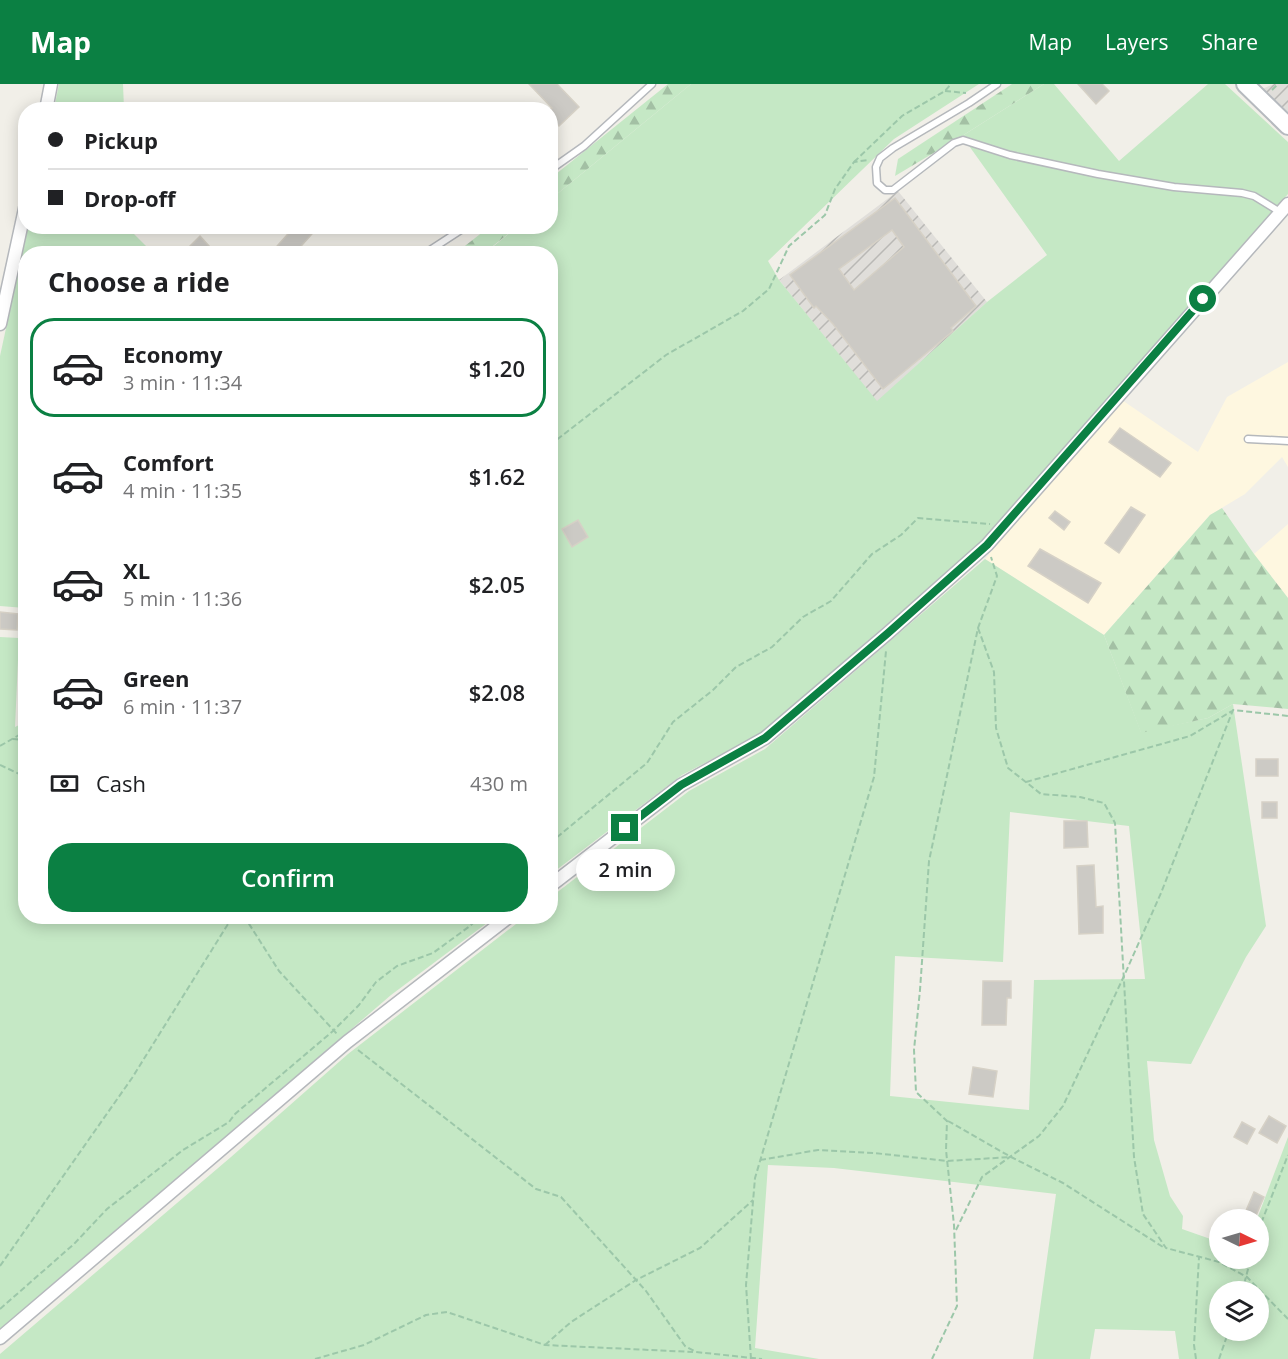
<!DOCTYPE html>
<html lang="en">
<head>
<meta charset="utf-8">
<style>
	body { margin:0; font-family:"Open Sans",sans-serif; background:#f6f6f6; color:#202124; height:100vh; display:flex; flex-direction:column; font-size:22px; white-space:nowrap }
	* { box-sizing:border-box; margin:0 }
	p { font-size:20px; color:#757577 }
	.icon { flex:none; width:33px; height:33px; fill:none; stroke:currentColor; stroke-width:2; stroke-linecap:round; stroke-linejoin:round }
	.map { position:relative; flex:1; overflow:hidden }
	.sheet { position:absolute; left:18px; top:162px; width:540px; height:678px; display:flex; flex-direction:column; background:#fff; border-radius:24px; box-shadow:0 3px 15px #0003 }
	.sheet>* { flex:none }
	.hud { position:absolute; left:18px; top:18px; width:540px; height:132px; border-radius:24px; box-shadow:0 3px 15px #0003; display:grid; align-content:center; height:132px; padding:0 30px; background:#fff }
	.needle { width:39px; rotate:95deg }
	.fabs { position:absolute; left:1209px; top:1125px; display:grid; gap:12px }
	.fabs a { display:grid; place-items:center; width:60px; height:60px; border-radius:50%; background:#fff; box-shadow:0 3px 15px #0003; font-size:30px }
	.end { position:absolute; width:27px; height:27px; margin:-14px; border:8px solid #0b8043; background:#fff; box-shadow:0 0 0 3px #fff }
	.from { border-radius:50% }
	.bubble { position:absolute; height:42px; border-radius:21px; background:#fff; box-shadow:0 3px 15px #0003; font-size:20px; font-weight:600; line-height:42px; text-align:center }
	.hud b { display:flex; align-items:center; gap:21px; height:57px; font-size:22px }
	.hud b+b { border-top:2px solid #e0e0e0 }
	.hud i { width:15px; height:15px; background:#202124 }
	ul { padding:0; list-style:none }
	li { display:flex; align-items:center; gap:18px; height:99px; margin:0 12px 9px; padding:0 18px; border:3px solid transparent; border-radius:24px }
	li div { flex:1 }
	li b { display:block; font-size:22px }
	li em { font-style:normal; font-weight:600 }
	li.selected { border-color:#0b8043 }
	li>.icon { width:54px; height:54px; stroke-width:1.5 }
	h2 { padding:0 30px; font-size:27px; line-height:72px }
	.pay { display:flex; align-items:center; gap:15px; height:66px; padding:0 30px; font-size:22px }
	.pay p { margin-inline-start:auto }
	.button { display:flex; gap:12px; margin-top:auto; padding:12px 30px }
	.button a { flex:1; height:69px; border-radius:24px; background:#0b8043; color:#fff; font-size:24px; font-weight:600; line-height:69px; text-align:center }
	header { display:flex; align-items:center; gap:36px; box-sizing:border-box; height:84px; padding:0 30px; background:#0b8043; color:#fff }
	header strong { font-size:28px }
	nav { display:flex; gap:33px; margin-inline-start:auto; font-size:21px }
	.map>svg:first-child { display:block }
	.commercial { fill:#fef7e0 }
	.industrial { fill:url(#industrial-furrows) }
	.grass { fill:#c5e8c5; fill-rule:evenodd }
	.forest { fill:url(#forest-firs) }
	.building { fill:#cccac5; stroke:#d6d1c6; stroke-width:1.5; fill-rule:evenodd }
	.lines { fill:none; stroke-linecap:round; stroke-linejoin:round }
	.lane-casing { stroke:#b5b8bc; stroke-width:9 }
	.street-casing { stroke:#b5b8bc; stroke-width:15 }
	.secondary-casing { stroke:#b6babf; stroke-width:20 }
	.path { stroke:#9cc7a9; stroke-width:2; stroke-dasharray:6 3; stroke-linecap:butt }
	.lane { stroke:#fff; stroke-width:6 }
	.street { stroke:#fff; stroke-width:12 }
	.secondary { stroke:#fff; stroke-width:16 }
	.route { stroke:#0b8043; stroke-width:8 }
</style>
</head>
<body>
<header>
<strong>Map</strong>
<nav><a>Map</a><a>Layers</a><a>Share</a></nav>
</header>
<div class="map">
<svg width="1288" height="1275" viewBox="0 0 1288 1275">
	<defs>
		<pattern id="industrial-furrows" width="10" height="10" patternUnits="userSpaceOnUse" patternTransform="scale(1.5)"><rect width="10" height="10" fill="#e0deda"/><path d="M-1 1l2-2M0 10L10 0M9 11l2-2" fill="none" stroke="#b9b8b5"/></pattern>
		<pattern id="forest-firs" width="22" height="20" patternUnits="userSpaceOnUse" patternTransform="scale(1.5)"><rect width="22" height="20" fill="#c5e8c5"/><path d="M5 1l3.5 6h-7zM16 11l3.5 6h-7z" fill="#a3c0a4"/></pattern>
	</defs>
	<rect width="100%" height="100%" fill="#f1efe8"/>
	<g class="commercial">
		<polygon points="1288,278 1288,383 1282,373 1245,410 1210,431 1104,551 985,475 1119,314 1198,368 1227,313"/>
		<polygon points="1288,440 1288,514 1254,470"/>
	</g>
	<g class="industrial">
		<polygon points="1274,0 1288,0 1288,29 1262,5"/>
		<polygon points="898,107 987,218 877,318 779,196"/>
	</g>
	<g class="grass">
		<polygon points="59,0 123,0 124,25 54,25"/>
		<polygon points="691,0 979,0 894,55 768,177 779,196 877,317 987,218 1047,171 962,52 1044,0 1054,0 1119,77 1208,0 1225,0 1288,58 1288,110 985,455 760,650 682,691 551,790 550,170 484,170 517,143 550,142 551,115"/>
		<polygon points="28,143 127,143 153,169 26,170 25,524 0,522 0,272"/>
		<path d="M985,475L1104,551L1141,648L1208,634L1233,620L1266,842L1246,873L1191,980L1147,977L1154,1056L1170,1112L1183,1132L1182,1145L1219,1158L1220,1174H1258V1136L1257,1135L1288,1053V1275H1179L1175,1247L1095,1245L1090,1275H1033L1056,1110L834,1084L768,1081L755,1264L819,1275H0V1270L231,1073L348,970L525,833L550,832L551,813L689,707L765,665ZM1010,728L1129,742L1145,895L1034,896L1029,1026L890,1012L895,872L1003,878ZM1220,1208H1258V1246H1220Z"/>
		<polygon points="0,553 19,554 15,643 25,638 26,832 495,833 391,911 0,1248"/>
	</g>
	<g class="forest">
		<polygon points="668,0 691,0 551,115 551,94"/>
		<polygon points="1012,0 1044,0 962,52 895,92 898,75"/>
		<polygon points="489,143 517,143 484,169 456,169"/>
		<polygon points="1222,424 1254,470 1288,514 1288,625 1233,620 1208,634 1141,649 1104,551 1210,431"/>
	</g>
	<g class="building">
		<polygon points="529,0 557,0 579,23 559,42 550,33 550,25 552,24"/>
		<polygon points="1078,0 1102,0 1109,7 1096,20"/>
		<path d="M895,114L976,222L951,244L953,247L883,305L833,240L816,222L814,224L790,191ZM892,146L904,163L854,206L839,185Z"/>
		<polygon points="295,142 319,142 294,170 270,170"/>
		<polygon points="200,152 209,162 201,170 182,170"/>
		<polygon points="1120,344 1171,379 1160,393 1109,358"/>
		<polygon points="1131,423 1145,431 1119,469 1105,459"/>
		<polygon points="1055,427 1070,438 1064,446 1049,434"/>
		<polygon points="578,436 588,453 572,463 562,445"/>
		<polygon points="1040,465 1101,499 1088,519 1028,482"/>
		<polygon points="0,528 18,530 17,546 0,545"/>
		<rect x="1256" y="675" width="22" height="17"/>
		<rect x="1262" y="718" width="15" height="16"/>
		<polygon points="1064,737 1087,737 1088,763 1064,764"/>
		<polygon points="1094,781 1096,823 1103,822 1103,849 1079,850 1077,782"/>
		<polygon points="983,897 1011,897 1011,914 1007,914 1006,941 982,941"/>
		<polygon points="973,983 997,987 993,1013 969,1010"/>
		<polygon points="1269,1032 1286,1042 1277,1059 1259,1049"/>
		<polygon points="1242,1038 1255,1045 1247,1060 1234,1053"/>
		<polygon points="1254,1108 1264,1113 1254,1136 1242,1136"/>
	</g>
	<g class="lines">
		<defs>
			<g id="lane">
				<polyline points="997,0 969,19 893,64 880,74 876,83 877,99 885,106 893,106 954,59 963,56 1010,71 1098,90 1174,103 1242,109 1254,112 1280,128"/>
				<polyline points="550,86 584,62 652,0"/>
				<polyline points="424,170 467,142"/>
				<polyline points="1248,355 1288,357"/>
			</g>
			<g id="street">
				<polyline points="46,26 51,0"/>
				<polyline points="0,240 26,120"/>
				<polyline points="550,802 681,701 765,654 888,549 987,461 1288,120"/>
				<polyline points="0,1254 347,958 510,832"/>
			</g>
			<polyline id="secondary" points="1245,0 1288,42"/>
		</defs>
		<use href="#lane" class="lane-casing"/>
		<use href="#street" class="street-casing"/>
		<use href="#secondary" class="secondary-casing"/>
		<g class="path">
			<polyline points="1272,6 1278,0"/>
			<polyline points="945,7 966,9"/>
			<polyline points="854,78 902,32 945,7 951,0"/>
			<polyline points="550,361 666,271 743,227 769,205 789,162 825,131 835,105 854,78 868,76"/>
			<polyline points="978,544 994,588 996,644 1008,684 1041,710 1080,713 1104,719 1115,739 1134,1073 1143,1130 1166,1164 1219,1178 1247,1193 1288,1235"/>
			<polyline points="13,655 26,656"/>
			<polyline points="0,662 26,647"/>
			<polyline points="0,681 26,693"/>
			<polyline points="1026,698 1190,652 1232,627"/>
			<polyline points="550,759 647,679 673,638 713,606 736,583 772,563 803,533 831,517 872,470 901,451 918,434 990,440"/>
			<polyline points="244,832 279,887 337,950"/>
			<polyline points="358,966 536,1105 561,1113 646,1207 685,1262 696,1268 762,1275"/>
			<polyline points="948,1037 1011,1073 1063,1099 1163,1163"/>
			<polyline points="760,1076 818,1066 874,1069 947,1077 1011,1073"/>
			<polyline points="956,1146 982,1093 1039,1052 1063,1022 1124,892 1161,809 1233,626 1288,632"/>
			<polyline points="1258,1147 1288,1071"/>
			<polyline points="0,1182 132,994 233,832"/>
			<polyline points="1242,1208 1251,1174"/>
			<polyline points="0,1225 74,1160 107,1125 183,1066 229,1038 235,1030 333,947 359,921 376,898 397,882 433,869 470,842 480,832"/>
			<polyline points="545,1261 571,1238 636,1196 700,1164 753,1116"/>
			<polyline points="315,1275 364,1261 426,1231 447,1228 545,1261 693,1268"/>
			<polyline points="751,1275 746,1201 755,1094 874,693 886,567"/>
			<polyline points="932,1275 957,1222 954,1141 946,1066 947,1037 916,1008 914,966 920,906 929,777 978,544 997,492 991,473"/>
			<polyline points="1196,1275 1194,1261 1199,1173"/>
			<polyline points="1219,1275 1229,1246"/>
		</g>
		<use href="#lane" class="lane"/>
		<use href="#street" class="street"/>
		<use href="#secondary" class="secondary"/>
	</g>
	<g class="lines">
		<polyline class="route" points="625,744 681,701 765,654 888,549 987,461 1203,215"/>
	</g>
</svg>
<div class="fabs">
<a><svg class="needle" viewBox="-14 -14 28 28"><path d="M0-13l5 13h-10z" fill="#e53935"/><path d="M0 13l5-13h-10z" fill="#757577"/></svg></a>
<a><svg class="icon" aria-label="layers" viewBox="0 0 24 24"><path d="M12 4l9 5-9 5-9-5zM3 14l9 5 9-5"/></svg></a>
</div>
<i class="end from" style="left:1203px;top:215px"></i>
<i class="end" style="left:625px;top:744px"></i>
<div class="bubble" style="left:576px;top:765px;width:99px">2 min</div>
<div class="hud">
<b><i class="from"></i>Pickup</b>
<b><i></i>Drop-off</b>
</div>
<section class="sheet">
<h2>Choose a ride</h2>
<ul>
<li class="selected"><svg class="icon" aria-label="car" viewBox="0 0 24 24"><path d="M5 17H2v-5l4-1 3-4h7l3 4 3 1v5h-3M9 17h6M6 11h13"/><circle cx="7" cy="17" r="2"/><circle cx="17" cy="17" r="2"/></svg><div><b>Economy</b><p>3 min · 11:34</p></div><em>$1.20</em></li>
<li><svg class="icon" aria-label="car" viewBox="0 0 24 24"><path d="M5 17H2v-5l4-1 3-4h7l3 4 3 1v5h-3M9 17h6M6 11h13"/><circle cx="7" cy="17" r="2"/><circle cx="17" cy="17" r="2"/></svg><div><b>Comfort</b><p>4 min · 11:35</p></div><em>$1.62</em></li>
<li><svg class="icon" aria-label="car" viewBox="0 0 24 24"><path d="M5 17H2v-5l4-1 3-4h7l3 4 3 1v5h-3M9 17h6M6 11h13"/><circle cx="7" cy="17" r="2"/><circle cx="17" cy="17" r="2"/></svg><div><b>XL</b><p>5 min · 11:36</p></div><em>$2.05</em></li>
<li><svg class="icon" aria-label="car" viewBox="0 0 24 24"><path d="M5 17H2v-5l4-1 3-4h7l3 4 3 1v5h-3M9 17h6M6 11h13"/><circle cx="7" cy="17" r="2"/><circle cx="17" cy="17" r="2"/></svg><div><b>Green</b><p>6 min · 11:37</p></div><em>$2.08</em></li>
</ul>
<div class="pay"><svg class="icon" aria-label="cash" viewBox="0 0 24 24"><path d="M3 7h18v10H3z"/><circle cx="12" cy="12" r="2"/></svg>Cash<p>430 m</p></div>
<div class="button"><a>Confirm</a></div>
</section>
</div>
</body>
</html>
